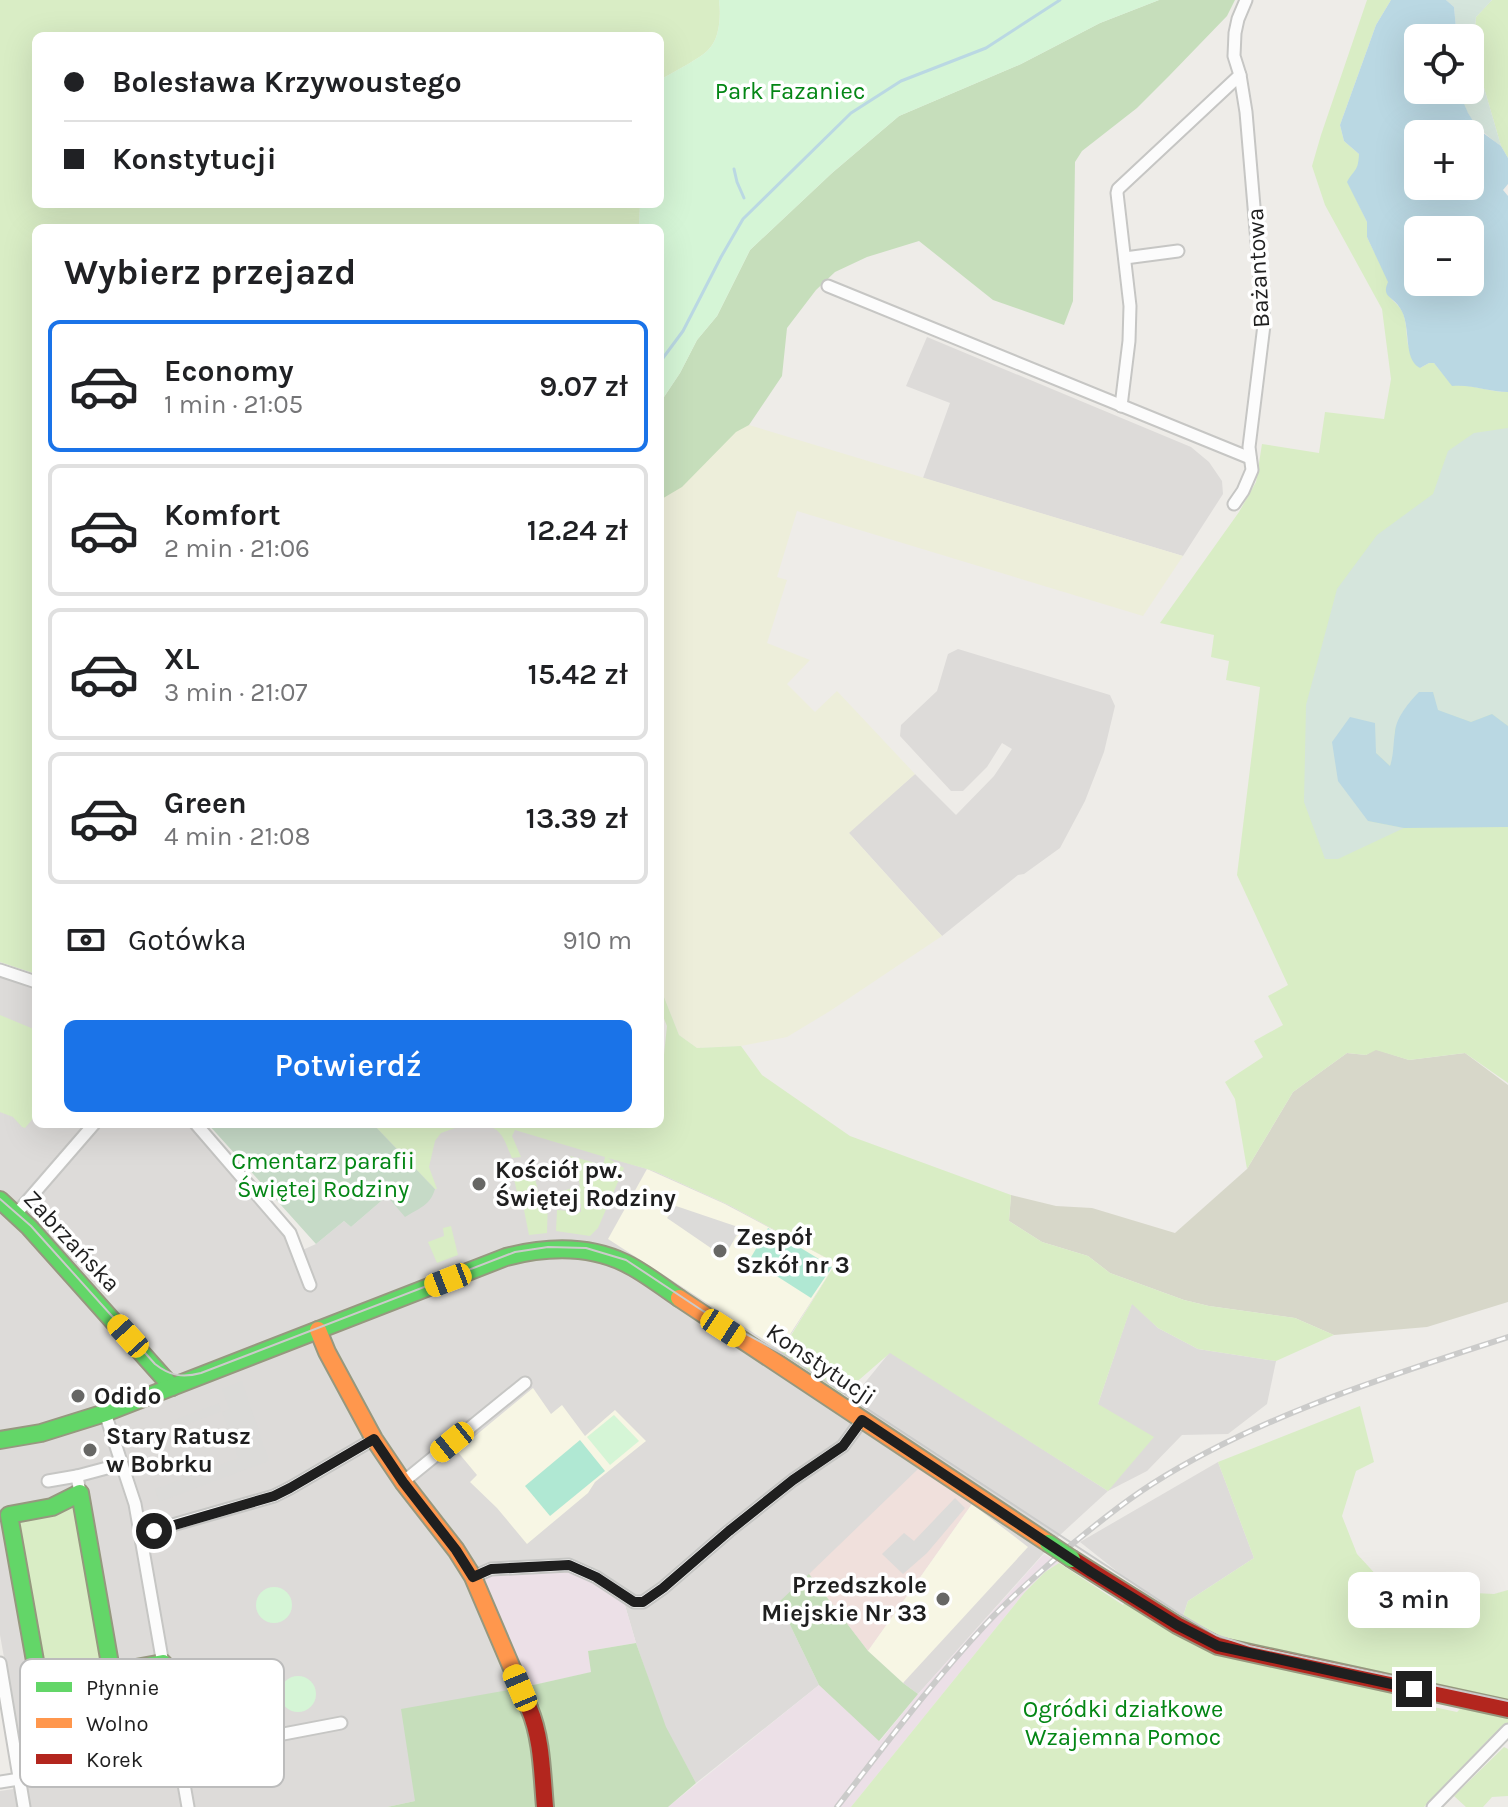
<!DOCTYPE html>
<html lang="pl">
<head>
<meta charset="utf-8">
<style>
	body { margin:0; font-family:Karla,sans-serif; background:#f6f6f6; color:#202124; height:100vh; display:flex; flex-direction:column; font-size:30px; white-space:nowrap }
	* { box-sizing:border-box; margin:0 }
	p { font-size:26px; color:#757577 }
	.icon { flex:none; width:44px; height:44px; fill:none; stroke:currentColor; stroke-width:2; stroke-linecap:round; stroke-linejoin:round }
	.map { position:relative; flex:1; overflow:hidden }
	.drawer { position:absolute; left:32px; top:224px; width:632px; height:904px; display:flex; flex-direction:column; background:#fff; border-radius:12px; box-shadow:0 8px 32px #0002 }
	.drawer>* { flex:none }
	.hud { position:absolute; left:32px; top:32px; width:632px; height:176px; border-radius:12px; box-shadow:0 8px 32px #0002; display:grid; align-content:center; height:176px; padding:0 32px; background:#fff }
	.tools { position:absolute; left:1404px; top:24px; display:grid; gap:16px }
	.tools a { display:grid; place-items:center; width:80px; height:80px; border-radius:12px; background:#fff; box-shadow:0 8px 32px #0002; font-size:40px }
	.end { position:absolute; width:36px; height:36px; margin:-18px; border:10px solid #1f1f1f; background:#fff; box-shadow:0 0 0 4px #fff }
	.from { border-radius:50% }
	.bubble { position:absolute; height:56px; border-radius:12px; background:#fff; box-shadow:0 8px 32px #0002; font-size:26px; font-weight:600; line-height:56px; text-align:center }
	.car { position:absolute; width:24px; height:48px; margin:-24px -12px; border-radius:10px; box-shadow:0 0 6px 2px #0007; background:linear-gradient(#f5c518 24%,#345 0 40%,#f5c518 0 76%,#345 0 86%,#f5c518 0) }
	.hud b { display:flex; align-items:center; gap:28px; height:76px; font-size:30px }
	.hud b+b { border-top:2px solid #e0e0e0 }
	.hud i { width:20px; height:20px; background:#202124 }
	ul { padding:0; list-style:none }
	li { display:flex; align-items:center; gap:24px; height:132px; margin:0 16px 12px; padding:0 16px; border:4px solid #e0e0e0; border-radius:12px }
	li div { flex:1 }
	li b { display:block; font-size:30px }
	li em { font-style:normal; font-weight:600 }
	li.active { border-color:#1a73e8 }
	li>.icon { width:72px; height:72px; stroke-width:1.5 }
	h2 { padding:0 32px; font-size:36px; line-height:96px }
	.pay { display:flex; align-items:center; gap:20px; height:88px; padding:0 32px; font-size:30px }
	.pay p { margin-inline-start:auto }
	.button { display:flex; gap:16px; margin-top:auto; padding:16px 32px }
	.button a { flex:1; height:92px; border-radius:12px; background:#1a73e8; color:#fff; font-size:32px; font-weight:600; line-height:92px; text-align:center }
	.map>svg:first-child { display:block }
	.residential { fill:#dddbd9 }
	.commercial { fill:#f0e0dc }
	.industrial { fill:#ece0e7 }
	.education { fill:#f7f6e4 }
	.religious { fill:#dcdbd9 }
	.construction { fill:#d7d7c9 }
	.farmland { fill:#edeeda }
	.grass { fill:#d9edc5 }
	.forest { fill:#c6debb }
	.wetland { fill:#d5e5dc }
	.cemetery { fill:#c6dac7 }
	.park { fill:#d5f5d6 }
	.pitch { fill:#b0e8d3 }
	.water { fill:#bad8e3; fill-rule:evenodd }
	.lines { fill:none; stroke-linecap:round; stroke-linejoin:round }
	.stream { stroke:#bad8e3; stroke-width:3 }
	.street-casing { stroke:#c6c6c4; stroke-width:15 }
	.fast-casing { stroke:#96987f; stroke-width:20 }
	.slow-casing { stroke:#96987f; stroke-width:20 }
	.jam-casing { stroke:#96987f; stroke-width:20 }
	.street { stroke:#fcfcfc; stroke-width:11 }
	.fast { stroke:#63d668; stroke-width:16 }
	.slow { stroke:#ff974d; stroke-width:16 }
	.jam { stroke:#b3261e; stroke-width:16 }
	.tram { stroke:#cbcbca; stroke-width:2 }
	.rail-casing { stroke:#cbcbca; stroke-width:6 }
	.rail { stroke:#fff; stroke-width:3; stroke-dasharray:9; stroke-linecap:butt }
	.fast-bridge-casing { stroke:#96987f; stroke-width:20; stroke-linecap:butt }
	.fast-bridge { stroke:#63d668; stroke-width:16 }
	.route { stroke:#1f1f1f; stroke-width:10 }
	.poi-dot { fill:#676765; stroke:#fff; stroke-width:3 }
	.labels { text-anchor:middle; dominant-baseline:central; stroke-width:7; stroke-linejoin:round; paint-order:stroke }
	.park-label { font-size:24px; fill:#048615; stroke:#fff }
	.street-label { font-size:24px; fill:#1f1f1f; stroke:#fff }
	.poi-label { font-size:24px; font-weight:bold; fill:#1f1f1f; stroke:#fff; text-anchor:start }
	.key { fill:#fff; stroke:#bcbcbc; stroke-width:2 }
	.key-label { font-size:22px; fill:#1f1f1f }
</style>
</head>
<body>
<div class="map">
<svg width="1508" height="1807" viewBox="0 0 1508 1807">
	<rect width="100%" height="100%" fill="#eeece8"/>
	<g class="residential">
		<polygon points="927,337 1191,447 1209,462 1222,481 1223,494 1183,556 923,478 950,403 906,386"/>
		<polygon points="958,649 1110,695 1115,706 1104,752 1085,801 1060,848 1024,874 1018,875 942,936 848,832 915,774 956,815 994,776 1012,749 1002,743 987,767 963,791 951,791 900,736 901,725 937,691 948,654"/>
		<polygon points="0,970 36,982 36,1124 196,1124 282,1223 298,1252 316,1244 344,1221 351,1227 388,1195 435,1189 373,1124 497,1124 654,1171 729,1205 836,1263 774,1361 845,1407 890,1352 1108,1491 1098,1404 1132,1303 1158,1328 1198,1349 1276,1361 1267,1404 1228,1434 1182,1435 1147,1471 1108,1491 1060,1535 918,1694 903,1683 972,1504 779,1602 819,1685 696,1783 665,1727 636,1643 622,1595 520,1688 415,1801 387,1807 0,1807 0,1791 27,1787 0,1635"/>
		<polygon points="1218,1462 1254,1558 1188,1601 1181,1622 1080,1542"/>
	</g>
	<polygon class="commercial" points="918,1469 972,1504 868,1651 809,1574"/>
	<g class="industrial">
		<polygon points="1044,1554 1059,1563 1045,1572 1025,1592 851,1807 668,1807 819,1685 880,1741 918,1694"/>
		<polygon points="569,1565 622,1595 636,1643 588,1651 592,1672 520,1688 473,1577 491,1569"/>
	</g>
	<g class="education">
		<polygon points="647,1169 725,1204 836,1263 780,1350 608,1239"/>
		<polygon points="533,1388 551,1414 562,1405 585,1436 615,1410 646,1441 595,1482 588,1493 527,1544 497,1508 470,1482 477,1475 457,1451"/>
		<polygon points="972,1504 1028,1547 903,1683 868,1651"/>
	</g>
	<g class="religious">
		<polygon points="676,1206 741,1228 724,1257 667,1218"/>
		<polygon points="242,1381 269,1461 159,1502 155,1489 238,1458 222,1412 229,1409 222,1389"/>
		<polygon points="219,1403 221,1412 174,1429 171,1421"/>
		<polygon points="955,1498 965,1508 927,1553 903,1574 882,1554 904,1533 914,1541"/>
	</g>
	<polygon class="construction" points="1375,1049 1409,1060 1465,1053 1508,1085 1508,1302 1427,1327 1334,1335 1295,1318 1209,1306 1184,1300 1110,1273 1088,1256 1042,1242 1009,1221 1011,1195 1056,1206 1092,1208 1175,1233 1247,1169 1293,1092 1347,1053 1366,1055"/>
	<polygon class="farmland" points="749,425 1183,556 1143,616 797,511 777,577 787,580 767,643 810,660 787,684 815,712 837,691 915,774 849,833 942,936 830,1011 787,1037 741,1046 697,1048 679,1035 660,987 660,492 728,433"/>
	<g class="grass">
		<path d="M0,0H719C721,15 720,38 709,49C700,59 673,72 660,80V36H36V204H640L639,228H36V974L0,962Z"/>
		<path d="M1367,0H1391L1376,25L1340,125L1344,141L1359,154V166L1348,182L1367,222V237L1389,282C1381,297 1398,301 1403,313C1407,324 1406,334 1408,345C1411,352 1416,361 1420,368L1429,363H1434L1452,385C1472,384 1489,392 1508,392V1083L1465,1053L1409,1060L1376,1050L1366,1055L1347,1053L1293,1092L1247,1169L1235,1099L1225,1082L1263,1057L1254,1041L1283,1025L1268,996L1288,985L1237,875L1260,687L1226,680L1229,661L1211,657L1214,635L1160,623L1239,512L1256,482L1262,444L1319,453L1325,412L1384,419L1391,379L1382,309L1325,205L1312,166L1321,135Z"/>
		<polygon points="1492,0 1508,0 1508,158 1501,146 1473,50 1476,17"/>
		<path d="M660,987L679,1035L697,1048L741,1046L762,1075L850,1136L1011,1195L1009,1221L1042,1242L1088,1256L1110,1273L1184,1300L1209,1306L1295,1318L1334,1335L1276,1361L1198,1349L1158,1328L1132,1304L1098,1404L1154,1437L1108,1491L890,1353L837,1399L775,1361L836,1263L729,1205L654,1171L608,1158L624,1168L598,1228L590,1236L556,1231L557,1210L581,1212V1204L557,1202L558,1192L580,1186L575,1164L570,1156L603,1165L605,1157L515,1130L512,1136L521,1157L512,1158C503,1137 502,1126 476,1124H660V1054L663,1064L667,1026L660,1009Z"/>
		<polygon points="0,1015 36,1030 36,1115 25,1128 22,1127 13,1117 0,1112"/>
		<polygon points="373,1124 466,1124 441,1133 435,1141 429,1167 437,1189 435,1189"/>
		<polygon points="525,1170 534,1174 539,1195 525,1197 521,1202 519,1201 514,1179 518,1172"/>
		<polygon points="548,1200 547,1233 529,1235 523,1205"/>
		<polygon points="451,1226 458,1255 437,1263 428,1242 444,1236 443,1228"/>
		<polygon points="1360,1406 1374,1462 1356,1471 1342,1516 1357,1554 1392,1592 1438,1591 1494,1594 1508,1590 1508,1702 1221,1641 1181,1622 1188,1601 1254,1558 1218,1462"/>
		<polygon points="79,1502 122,1748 57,1759 16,1524 37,1519 55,1508"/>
		<polygon points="1059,1563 1123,1605 1126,1601 1204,1648 1230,1657 1413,1696 1410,1702 1457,1712 1463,1706 1506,1715 1508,1718 1508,1726 1491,1742 1488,1740 1424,1807 851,1807 1025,1592 1045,1572"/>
		<polygon points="1504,1747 1508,1749 1508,1796 1492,1797 1483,1807 1466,1807 1454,1796"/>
	</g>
	<g class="forest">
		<polygon points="1159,0 1235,0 1227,16 1169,76 1137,108 1082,151 1075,162 1073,301 1064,325 993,300 919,241 867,257 835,272 816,290 787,328 782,376 749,425 736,432 682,487 660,500 660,403 680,373 697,340 717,316 750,250 832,173 899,116 1021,64 1100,23"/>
		<polygon points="809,1574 868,1651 903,1683 918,1694 879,1741 819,1685 779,1602"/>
		<polygon points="636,1643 666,1727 696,1783 668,1807 387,1807 415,1801 401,1709 520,1688 591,1672 588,1651"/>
	</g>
	<g class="wetland">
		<path d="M1446,0H1492L1476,17L1473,50L1501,146C1480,131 1465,116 1458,90H1470V38H1457L1454,7Z"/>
		<polygon points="1508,428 1508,726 1492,714 1471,722 1437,710 1433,692 1395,728 1394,755 1390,766 1376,753 1368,821 1404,828 1338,859 1325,859 1304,802 1306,705 1337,589 1377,535 1433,494 1448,451 1474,433"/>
	</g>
	<path class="cemetery" d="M208,1124H373L435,1189C430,1206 419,1208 405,1217L387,1196L351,1227L344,1221L316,1244Z"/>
	<g class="park">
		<path d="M719,0H1159L1100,23L1021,64L899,116L832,173L750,250L717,316L697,340L680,373L660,403V228H639L640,204H660V80C673,72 700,59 709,49C720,38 721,15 719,0Z"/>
		<polygon points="614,1415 639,1441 610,1465 587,1437"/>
		<circle cx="274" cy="1605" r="18"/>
		<circle cx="298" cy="1694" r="18"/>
	</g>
	<g class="pitch">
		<polygon points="768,1228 832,1267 811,1298 750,1259"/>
		<polygon points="580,1440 605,1471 550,1516 525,1486"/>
	</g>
	<g class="water">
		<path d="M1391,0H1446L1454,7L1457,38H1418V90H1458L1468,113L1479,130L1501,146L1508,158V184L1503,190L1508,196V392C1489,392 1472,384 1452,386L1434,363H1429L1420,368C1402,359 1412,325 1400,308C1393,296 1381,298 1388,282L1367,237V222L1347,182C1355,168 1358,172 1359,154L1344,141L1340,125L1376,25ZM1418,134H1470V186H1418ZM1418,230H1470V282H1418Z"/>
		<path d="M1419,692H1433L1438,710L1471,722L1492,714L1508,726V827L1404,828L1368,821L1338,781L1332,742L1350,717L1375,723L1376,753L1390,766C1394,754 1393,744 1395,732C1396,718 1409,702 1419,692Z"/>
	</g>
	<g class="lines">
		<g class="stream">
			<polyline points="734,169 737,182 744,198"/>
			<polyline points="660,362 683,331 721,257 743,219 851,113 901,81 986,48 1060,0"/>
		</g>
		<defs>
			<g id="street">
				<polyline points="1125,258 1178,251"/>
				<polyline points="828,286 1250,458"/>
				<polyline points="1121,406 1129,341 1130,306 1117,193 1118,189 1240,75"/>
				<polyline points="1234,504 1243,491 1252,470 1249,447 1264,325 1246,112 1240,75 1234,56 1235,33 1238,19 1246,0"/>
				<polyline points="0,970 36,982"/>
				<polyline points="196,1124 290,1233 310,1285"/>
				<polyline points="16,1214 94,1124"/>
				<polyline points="105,1413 135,1504 188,1807"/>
				<polyline points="48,1481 77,1476"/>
				<polyline points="403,1482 525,1383"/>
				<polyline points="80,1493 77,1476 122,1464"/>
				<polyline points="141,1534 274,1496 290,1488 374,1439"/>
				<polyline points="473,1577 491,1569 569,1565 596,1577 634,1602 643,1602 663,1588 729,1531 793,1480 843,1446 862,1420"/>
				<polyline points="0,1663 24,1807"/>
				<polyline points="0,1782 178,1754 341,1723"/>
				<polyline points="1433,1807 1508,1730"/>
			</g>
			<g id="fast">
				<polyline points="0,1200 29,1227 172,1387"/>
				<path d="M0,1440L41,1433L105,1413L506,1257C545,1247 588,1245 625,1263C644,1272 661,1286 679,1298"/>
				<polyline points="55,1773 9,1515 52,1507 80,1493 110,1664 114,1672 163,1663"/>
			</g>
			<g id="slow">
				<polyline points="679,1298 1048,1543"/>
				<polyline points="318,1330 327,1352 374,1439 403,1482 456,1550 473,1577 529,1708"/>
			</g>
			<g id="jam">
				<polyline points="1072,1559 1177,1625 1218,1646 1508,1709"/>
				<path d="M529,1708C542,1738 542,1774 545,1807"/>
			</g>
		</defs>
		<use href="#street" class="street-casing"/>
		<use href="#fast" class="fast-casing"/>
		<use href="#slow" class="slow-casing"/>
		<use href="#jam" class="jam-casing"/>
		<use href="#street" class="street"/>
		<use href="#fast" class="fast"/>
		<use href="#slow" class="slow"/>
		<use href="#jam" class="jam"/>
		<path class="tram" d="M0,1199L31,1226L155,1364C170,1376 183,1378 201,1373L515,1252L548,1247L586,1248L626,1260L703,1311L785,1355L1180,1614L1216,1635L1250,1646L1508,1701"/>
		<defs>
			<path id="rail" d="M837,1807C885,1745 932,1682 986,1624C1010,1598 1038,1574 1065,1550C1093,1527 1121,1504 1152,1484C1261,1415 1386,1377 1508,1337"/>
		</defs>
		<use href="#rail" class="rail-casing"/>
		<use href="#rail" class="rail"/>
		<defs>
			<polyline id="fast-bridge" points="1048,1543 1072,1559"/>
		</defs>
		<use href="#fast-bridge" class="fast-bridge-casing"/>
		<use href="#fast-bridge" class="fast-bridge"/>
	</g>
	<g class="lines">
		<polyline class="route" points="154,1531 274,1496 290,1488 374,1439 403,1482 456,1550 473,1577 491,1569 569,1565 596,1577 634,1602 643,1602 663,1588 729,1531 793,1480 843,1446 862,1420 1091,1572 1177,1625 1218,1646 1414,1689"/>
	</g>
	<g class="poi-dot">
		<circle cx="479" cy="1184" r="8"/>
		<circle cx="720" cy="1251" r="8"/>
		<circle cx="78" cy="1396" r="8"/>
		<circle cx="90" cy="1450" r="8"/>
		<circle cx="943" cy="1599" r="8"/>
	</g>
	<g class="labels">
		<g class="park-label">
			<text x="790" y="91">Park Fazaniec</text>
			<text x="323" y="1161">Cmentarz parafii<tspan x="323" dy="28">Świętej Rodziny</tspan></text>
			<text x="1123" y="1709">Ogródki działkowe<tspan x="1123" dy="28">Wzajemna Pomoc</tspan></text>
		</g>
		<g class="street-label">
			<text transform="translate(1258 268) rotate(-93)">Bażantowa</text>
			<text transform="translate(72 1241) rotate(47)">Zabrzańska</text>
			<text transform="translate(821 1364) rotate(34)">Konstytucji</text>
		</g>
		<g class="poi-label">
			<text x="495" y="1170">Kościół pw.<tspan x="495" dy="28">Świętej Rodziny</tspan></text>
			<text x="736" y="1237">Zespół<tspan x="736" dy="28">Szkół nr 3</tspan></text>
			<text x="94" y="1396">Odido</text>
			<text x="106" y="1436">Stary Ratusz<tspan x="106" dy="28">w Bobrku</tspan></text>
			<text x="927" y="1585" text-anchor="end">Przedszkole<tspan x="927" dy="28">Miejskie Nr 33</tspan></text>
		</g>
	</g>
	<rect x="20" y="1659" width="264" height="128" rx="12" class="key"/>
	<rect x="36" y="1682" width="36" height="10" fill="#63d668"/>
	<rect x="36" y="1718" width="36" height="10" fill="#ff974d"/>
	<rect x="36" y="1754" width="36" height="10" fill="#b3261e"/>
	<g class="key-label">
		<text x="86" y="1695">Płynnie</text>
		<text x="86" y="1731">Wolno</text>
		<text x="86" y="1767">Korek</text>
	</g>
</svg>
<div class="tools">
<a><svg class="icon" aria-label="locate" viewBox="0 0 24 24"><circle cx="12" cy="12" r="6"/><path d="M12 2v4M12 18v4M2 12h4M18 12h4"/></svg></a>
<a>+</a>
<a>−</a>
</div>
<i class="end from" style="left:154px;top:1531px"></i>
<i class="end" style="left:1414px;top:1689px"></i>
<div class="bubble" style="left:1348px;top:1572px;width:132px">3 min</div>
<i class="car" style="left:448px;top:1280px;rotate:249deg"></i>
<i class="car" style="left:723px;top:1328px;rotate:123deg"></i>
<i class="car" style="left:128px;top:1336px;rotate:318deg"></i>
<i class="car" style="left:452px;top:1442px;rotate:231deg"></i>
<i class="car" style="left:520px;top:1688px;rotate:337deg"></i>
<div class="hud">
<b><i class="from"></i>Bolesława Krzywoustego</b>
<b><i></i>Konstytucji</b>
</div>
<section class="drawer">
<h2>Wybierz przejazd</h2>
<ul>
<li class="active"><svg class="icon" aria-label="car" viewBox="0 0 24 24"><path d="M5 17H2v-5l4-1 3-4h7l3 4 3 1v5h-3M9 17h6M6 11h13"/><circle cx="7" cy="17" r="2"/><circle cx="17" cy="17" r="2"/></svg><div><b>Economy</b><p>1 min · 21:05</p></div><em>9.07 zł</em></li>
<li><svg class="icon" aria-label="car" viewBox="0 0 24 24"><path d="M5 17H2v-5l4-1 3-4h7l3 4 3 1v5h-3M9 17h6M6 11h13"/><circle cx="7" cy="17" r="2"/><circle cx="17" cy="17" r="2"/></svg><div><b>Komfort</b><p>2 min · 21:06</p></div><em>12.24 zł</em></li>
<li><svg class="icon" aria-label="car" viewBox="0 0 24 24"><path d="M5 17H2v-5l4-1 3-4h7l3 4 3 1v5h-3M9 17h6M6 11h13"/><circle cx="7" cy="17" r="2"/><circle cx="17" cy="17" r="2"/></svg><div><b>XL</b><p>3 min · 21:07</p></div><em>15.42 zł</em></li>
<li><svg class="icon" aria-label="car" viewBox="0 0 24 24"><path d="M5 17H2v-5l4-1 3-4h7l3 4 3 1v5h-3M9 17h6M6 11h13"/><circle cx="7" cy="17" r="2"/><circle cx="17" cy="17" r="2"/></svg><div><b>Green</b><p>4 min · 21:08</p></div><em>13.39 zł</em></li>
</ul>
<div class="pay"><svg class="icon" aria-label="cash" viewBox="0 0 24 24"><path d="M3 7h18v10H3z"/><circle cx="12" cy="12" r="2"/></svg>Gotówka<p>910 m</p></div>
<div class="button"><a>Potwierdź</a></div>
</section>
</div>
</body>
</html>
